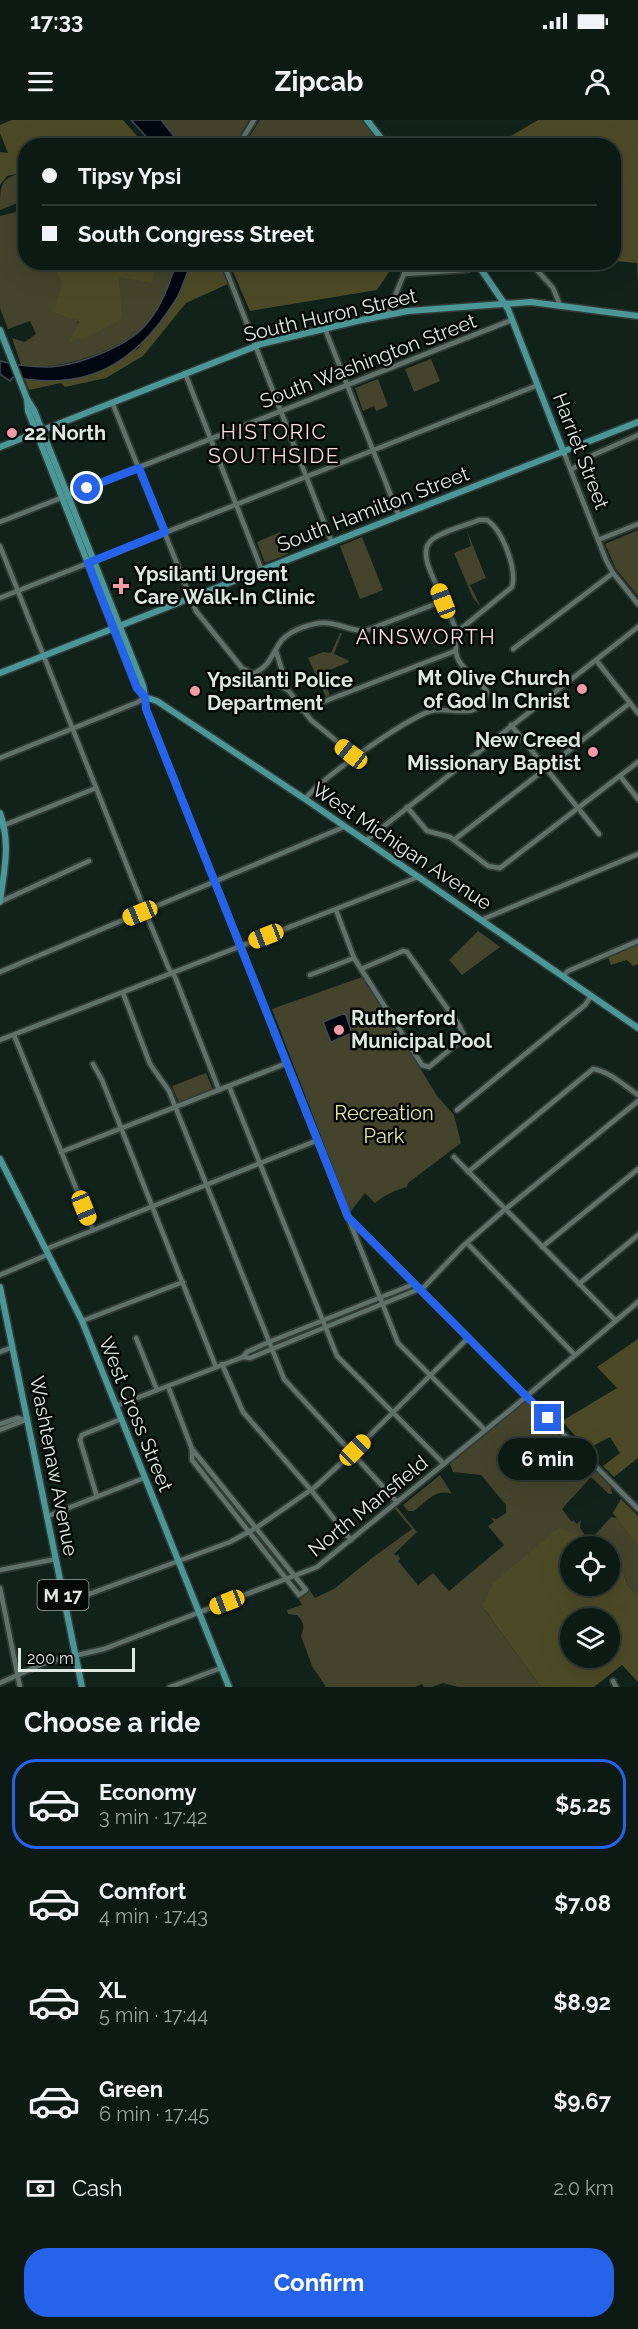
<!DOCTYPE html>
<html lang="en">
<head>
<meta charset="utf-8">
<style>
	body { margin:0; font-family:Raleway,sans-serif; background:#1b2722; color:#f1f3f6; height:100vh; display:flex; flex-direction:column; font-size:22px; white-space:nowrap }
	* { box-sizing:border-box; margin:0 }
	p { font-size:20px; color:#9aa1a0 }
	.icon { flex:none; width:33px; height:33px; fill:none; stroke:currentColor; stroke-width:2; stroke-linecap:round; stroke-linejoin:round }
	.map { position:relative; height:1567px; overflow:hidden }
	.details { display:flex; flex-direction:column; background:#0d1a14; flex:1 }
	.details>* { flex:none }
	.banner { position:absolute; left:18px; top:18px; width:603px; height:132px; border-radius:24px; box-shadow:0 6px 24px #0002,0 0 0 2px #2d3834; display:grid; align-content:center; height:132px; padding:0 24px; background:#0d1a14 }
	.tools { position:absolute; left:560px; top:1416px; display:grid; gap:12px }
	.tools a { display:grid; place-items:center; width:60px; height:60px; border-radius:50%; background:#0d1a14; box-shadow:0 6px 24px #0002,0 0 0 2px #2d3834; font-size:30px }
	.scale { position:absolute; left:18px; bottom:15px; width:117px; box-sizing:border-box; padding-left:6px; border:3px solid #dee8e3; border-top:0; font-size:16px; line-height:21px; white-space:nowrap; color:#dee8e3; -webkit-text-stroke:4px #040907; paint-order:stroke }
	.end { position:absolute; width:27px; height:27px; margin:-14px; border:8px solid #2563eb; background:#fff; box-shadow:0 0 0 3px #fff }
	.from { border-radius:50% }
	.bubble { position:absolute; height:42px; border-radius:21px; background:#0d1a14; box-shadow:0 6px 24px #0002,0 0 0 2px #2d3834; font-size:20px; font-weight:700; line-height:42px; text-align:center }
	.car { position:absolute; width:18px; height:36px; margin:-18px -9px; border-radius:8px; box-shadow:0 0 4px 2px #0007; background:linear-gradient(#f5c518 24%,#345 0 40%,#f5c518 0 76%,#345 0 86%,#f5c518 0) }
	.banner b { display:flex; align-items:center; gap:21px; height:57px; font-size:22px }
	.banner b+b { border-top:2px solid #2d3834 }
	.banner i { width:15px; height:15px; background:#f1f3f6 }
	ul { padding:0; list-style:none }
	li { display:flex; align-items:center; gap:18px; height:90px; margin:0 12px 9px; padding:0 12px; border:3px solid transparent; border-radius:24px }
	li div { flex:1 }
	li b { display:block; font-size:22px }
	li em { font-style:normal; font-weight:700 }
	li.current { border-color:#2563eb }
	li>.icon { width:54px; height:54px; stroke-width:1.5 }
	h2 { padding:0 24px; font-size:27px; line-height:72px }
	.pay { display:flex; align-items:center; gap:15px; height:66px; padding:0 24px; font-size:22px }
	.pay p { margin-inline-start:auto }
	.action { display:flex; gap:12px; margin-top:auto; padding:12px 24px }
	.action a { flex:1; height:69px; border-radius:24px; background:#2563eb; color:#fff; font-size:24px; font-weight:700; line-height:69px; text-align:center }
	.status { display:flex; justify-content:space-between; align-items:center; height:42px; padding:0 30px; background:#0d1a14; direction:ltr }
	.status svg { height:16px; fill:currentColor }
	header { display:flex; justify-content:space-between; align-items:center; height:78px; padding:0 24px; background:#0d1a14; font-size:27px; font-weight:700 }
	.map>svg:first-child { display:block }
	.green { fill:#44432c }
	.forest { fill:#4c4a26; fill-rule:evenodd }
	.water { fill:#000710; stroke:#434a4f; stroke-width:1.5 }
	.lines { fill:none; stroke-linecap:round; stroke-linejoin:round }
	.minor-casing { stroke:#313c37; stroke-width:8 }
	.major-casing { stroke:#313c37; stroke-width:9 }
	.minor { stroke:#5f716a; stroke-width:4.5 }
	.major { stroke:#4b9696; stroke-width:6 }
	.route { stroke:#2563eb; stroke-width:8 }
	.poi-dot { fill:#f49aa4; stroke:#040907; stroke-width:2 }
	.labels { text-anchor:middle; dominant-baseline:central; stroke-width:5; stroke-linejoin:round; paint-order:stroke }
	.shield { fill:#040907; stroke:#9da5a1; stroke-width:1.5 }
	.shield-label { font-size:18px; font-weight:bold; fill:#dee8e3 }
	.street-label { font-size:20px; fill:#dee8e3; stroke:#040907 }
	.poi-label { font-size:20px; font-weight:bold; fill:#dee8e3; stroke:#040907; text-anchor:start }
	.park-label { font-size:20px; fill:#eae7a6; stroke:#040907 }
	.neighbourhood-label { font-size:21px; letter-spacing:1.5px; fill:#fdd9dc; stroke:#040907 }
</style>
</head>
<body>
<div class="status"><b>17:33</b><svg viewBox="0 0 49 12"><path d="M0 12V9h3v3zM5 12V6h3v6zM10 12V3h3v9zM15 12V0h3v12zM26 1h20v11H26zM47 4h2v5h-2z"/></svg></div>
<header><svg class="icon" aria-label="menu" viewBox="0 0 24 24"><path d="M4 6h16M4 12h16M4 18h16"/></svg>Zipcab<svg class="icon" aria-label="person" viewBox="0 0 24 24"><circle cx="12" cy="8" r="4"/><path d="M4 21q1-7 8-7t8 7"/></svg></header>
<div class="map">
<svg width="638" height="1567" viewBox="0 0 638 1567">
	<rect width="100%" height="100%" fill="#11221b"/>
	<g class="green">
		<polygon points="161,0 249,0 234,26 181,25"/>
		<polygon points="260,0 362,0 381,25 244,25"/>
		<path d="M25,52V80L0,90C0,64 0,58 25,52Z"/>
		<path d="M20,91C24,109 28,126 22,144L53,145L79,200L70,222L119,157L157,143H176C161,194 145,217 94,235C67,245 49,248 21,245L12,218L25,222L36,214L30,201L8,209L0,188V96Z"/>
		<polygon points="431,239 440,261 414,272 405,249"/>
		<polygon points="378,259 388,286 376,291 374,286 363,291 355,268"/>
		<polygon points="638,410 638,476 616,449 605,424"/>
		<polygon points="467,411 486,458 470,465 481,487 473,478 454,433 471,426"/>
		<polygon points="280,412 288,434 265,443 257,422"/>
		<polygon points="362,417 383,470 360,479 340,426"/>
		<polygon points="340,513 342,513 334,534 348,540 349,542 322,553 330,576 326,577 308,538 323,532 331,533"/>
		<polygon points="478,811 500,827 462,855 449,840"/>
		<path d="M362,857L381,884L437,976L454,995L461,1023L408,1063L407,1067C395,1070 385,1075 375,1083L365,1073L350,1092L272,889Z"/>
		<polygon points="206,953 213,970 179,983 172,966"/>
		<path d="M525,1281L611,1366L612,1374H609L591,1357L562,1389L572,1402L573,1400L577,1404L581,1400L580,1408L587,1418H592L611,1397L617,1398L638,1427V1474L628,1466L620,1444L609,1433V1426H589L581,1416L482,1486L541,1567H458L443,1563L432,1567H424L422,1564L415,1567H326L312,1546L301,1516C305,1507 304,1502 297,1495L288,1494L287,1490L302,1485L299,1480L310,1471L315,1478L334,1469L372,1438L412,1409L394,1388L396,1386L417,1412L394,1434L396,1436L398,1434L400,1439L398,1441L418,1465L433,1453L449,1471L504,1425L488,1406L494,1402L491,1398L497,1399L506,1393V1385L481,1355L453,1352L450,1344Z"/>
		<path d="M440,1355L452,1374C436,1368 427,1381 414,1391H408L403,1385Z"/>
	</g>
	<g class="forest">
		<polygon points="12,0 123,0 145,25 26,26 25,52 7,56 0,65 0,32 8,33 0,13 0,5"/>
		<polygon points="538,0 638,0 638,163 637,143 614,141 614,26 496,25"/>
		<polygon points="25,133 26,142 157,143 152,163 119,157 122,198 97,213 69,222 79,201 54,192 62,165 53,145 39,153 22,144"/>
		<polygon points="236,142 301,143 303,146 314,142 395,143 377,170 250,191 230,145"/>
		<polygon points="191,143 220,143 228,164 186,183 143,236 106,258 65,267 61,263 29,270 25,260 89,256 138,229 177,179"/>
		<polygon points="638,824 638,844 633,846 627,840 611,845 608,837"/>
		<polygon points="638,1219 638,1338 614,1357 603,1346 620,1333 610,1317 587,1329 562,1301 617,1268 597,1247"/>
		<polygon points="621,1379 638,1396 638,1427 613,1393"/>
		<path d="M559,1408L582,1416L589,1426H570V1466H609V1433L620,1444L628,1466L638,1474V1562L622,1545L594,1567H541L482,1486L494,1462ZM570,1498H609V1538H570Z"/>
	</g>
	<g class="water">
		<polygon points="131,0 161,0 181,25 154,25"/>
		<path d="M176,143H191C186,155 182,170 175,181C136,243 88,272 13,257L10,261L0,254V241C15,245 30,247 46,247C74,247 123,228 143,208C160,190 169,166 176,143Z"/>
		<polygon points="345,893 352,913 331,922 323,902"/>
	</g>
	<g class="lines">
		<defs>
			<g id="minor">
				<polyline points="238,26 254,0"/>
				<polyline points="223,142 332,423"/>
				<polyline points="536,142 536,149 553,168 560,185"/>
				<polyline points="404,154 464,150 469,149 477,142"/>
				<polyline points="387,195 409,142"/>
				<polyline points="325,209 399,396"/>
				<polyline points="185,253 262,451"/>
				<polyline points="112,282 196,491 242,548 288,570 311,600 356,637"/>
				<polyline points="564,333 606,440 613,453 638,484"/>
				<polyline points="571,350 591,336 638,315"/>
				<polyline points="0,402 512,200"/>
				<polyline points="598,420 638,404"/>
				<polyline points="0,426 145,791 169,849 175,857 219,970"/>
				<polyline points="0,478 538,265"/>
				<polyline points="513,529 613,453"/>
				<polyline points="276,531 288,570"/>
				<polyline points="596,540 638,593"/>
				<path d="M252,554C268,548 271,537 279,524C286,512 306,505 320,503C335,501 349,511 365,511L443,481"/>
				<polyline points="145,577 146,589 398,1223 485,1310"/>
				<polyline points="302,590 455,531"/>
				<polyline points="511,605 599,714"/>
				<polyline points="0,638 138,582 145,577"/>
				<polyline points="620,656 638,679"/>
				<path d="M305,679C322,658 405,599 431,591C450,586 480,603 487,572C480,559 466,553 459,541C453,531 457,524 457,514C456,505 444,485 441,475C436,462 419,436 429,423C435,413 468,405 479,400H487C503,411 517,449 512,467L457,512"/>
				<polyline points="407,687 427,711 450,717 488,746 500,748 638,642"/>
				<polyline points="0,707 96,668"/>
				<polyline points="454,720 630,583"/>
				<polyline points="365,721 638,507"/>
				<polyline points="0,782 89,741"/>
				<polyline points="336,790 354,838 422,945 429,947 465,917 459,905 407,832 403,831 361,849"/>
				<polyline points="481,800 638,734"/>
				<polyline points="0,852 344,707"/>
				<polyline points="310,855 354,838"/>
				<polyline points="563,856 568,851 638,821"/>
				<polyline points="123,873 150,944 169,971 284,1259 397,1382"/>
				<polyline points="14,915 93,1110"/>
				<polyline points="0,920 418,757"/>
				<polyline points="93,944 102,960 216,1247"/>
				<polyline points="229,966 337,1236 444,1344"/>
				<polyline points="457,990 585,885 591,876"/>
				<polyline points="61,1032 287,943"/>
				<polyline points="454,1037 615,1200"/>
				<path d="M468,1052L593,949C609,951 625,966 638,975"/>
				<polyline points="350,1099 638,1389"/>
				<polyline points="467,1123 574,1234"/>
				<polyline points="542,1127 638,1049"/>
				<polyline points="46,1129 318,1020"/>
				<polyline points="0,1155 49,1134"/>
				<polyline points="579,1164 638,1115"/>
				<polyline points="82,1201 183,1162"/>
				<polyline points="136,1218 157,1270"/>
				<polyline points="0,1232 13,1227"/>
				<polyline points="243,1237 250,1238 424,1167 463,1126 502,1092 638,981"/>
				<polyline points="222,1244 243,1292 311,1370 351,1420"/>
				<polyline points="168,1266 192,1329"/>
				<polyline points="116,1286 243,1237 247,1232 269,1222 414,1164"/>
				<polyline points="0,1304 18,1298 24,1300"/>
				<polyline points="0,1310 28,1299"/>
				<polygon points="192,1329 306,1470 299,1475 192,1340"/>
				<polyline points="97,1377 80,1320 82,1315 121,1299"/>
				<polyline points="48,1396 144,1358"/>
				<polyline points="0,1450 56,1439"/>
				<polyline points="0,1468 20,1567"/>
				<polyline points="65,1483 230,1422 256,1408 315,1367 352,1333 468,1218"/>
				<polyline points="613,1561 616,1567"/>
				<polyline points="0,1563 47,1542 104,1529 317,1447 509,1291 638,1182"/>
				<polyline points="170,1567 221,1548"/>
			</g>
			<g id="major">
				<polyline points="367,0 387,26"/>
				<polyline points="476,142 508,189 564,333"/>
				<polyline points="0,210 27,279 34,290 143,565 145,576"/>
				<polyline points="27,279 28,291 137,568 145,577 157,581 305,679 638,908"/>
				<polyline points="0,327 261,224 357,201 408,191 531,182 638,196"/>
				<polyline points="0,553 638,302"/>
				<path d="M0,693C11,724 4,750 0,782"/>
				<polyline points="0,1039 82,1201 229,1567"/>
				<polyline points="0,1167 82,1567"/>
			</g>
		</defs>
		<use href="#minor" class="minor-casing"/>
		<use href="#major" class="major-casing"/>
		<use href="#minor" class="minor"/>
		<use href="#major" class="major"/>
	</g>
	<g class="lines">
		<polyline class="route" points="87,368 139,348 165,412 88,443 137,568 145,577 146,589 348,1097 548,1298"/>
	</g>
	<g class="poi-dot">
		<circle cx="12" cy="313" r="6"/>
		<path d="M118 457h6v6h6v6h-6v6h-6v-6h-6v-6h6z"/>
		<circle cx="582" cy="569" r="6"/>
		<circle cx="195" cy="571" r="6"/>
		<circle cx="593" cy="632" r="6"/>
		<circle cx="339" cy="910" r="6"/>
	</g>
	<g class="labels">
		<rect class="shield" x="37.5" y="1460" width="51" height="30" rx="4.5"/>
		<g class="shield-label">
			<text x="63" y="1475">M 17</text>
		</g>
		<g class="street-label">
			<text transform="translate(330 195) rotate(-13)">South Huron Street</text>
			<text transform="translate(368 241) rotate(-21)">South Washington Street</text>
			<text transform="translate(581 331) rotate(69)">Harriet Street</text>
			<text transform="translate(373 389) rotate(-21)">South Hamilton Street</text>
			<text transform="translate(402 726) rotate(34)">West Michigan Avenue</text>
			<text transform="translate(136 1294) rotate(68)">West Cross Street</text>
			<text transform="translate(54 1346) rotate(79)">Washtenaw Avenue</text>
			<text transform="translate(368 1386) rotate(-39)">North Mansfield</text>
		</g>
		<g class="poi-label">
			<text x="24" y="313">22 North</text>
			<text x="134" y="454">Ypsilanti Urgent<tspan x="134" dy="23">Care Walk-In Clinic</tspan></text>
			<text x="570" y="558" text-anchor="end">Mt Olive Church<tspan x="570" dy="23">of God In Christ</tspan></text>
			<text x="207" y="560">Ypsilanti Police<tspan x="207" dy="23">Department</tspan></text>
			<text x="581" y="620" text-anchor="end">New Creed<tspan x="581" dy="23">Missionary Baptist</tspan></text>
			<text x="351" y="898">Rutherford<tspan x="351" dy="23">Municipal Pool</tspan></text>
		</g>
		<g class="park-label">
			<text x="384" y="993">Recreation<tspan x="384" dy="23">Park</tspan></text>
		</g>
		<g class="neighbourhood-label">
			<text x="274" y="311">HISTORIC<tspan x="274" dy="24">SOUTHSIDE</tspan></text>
			<text x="426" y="516">AINSWORTH</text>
		</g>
	</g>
</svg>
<div class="tools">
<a><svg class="icon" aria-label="locate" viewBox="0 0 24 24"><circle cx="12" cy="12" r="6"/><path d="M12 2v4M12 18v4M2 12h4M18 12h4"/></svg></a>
<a><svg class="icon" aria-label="layers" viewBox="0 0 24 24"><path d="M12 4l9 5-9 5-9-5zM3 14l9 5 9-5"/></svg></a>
</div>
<div class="scale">200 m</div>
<i class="end from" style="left:87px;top:368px"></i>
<i class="end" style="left:548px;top:1298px"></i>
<div class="bubble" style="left:498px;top:1318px;width:99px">6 min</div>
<i class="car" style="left:443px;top:481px;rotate:339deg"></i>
<i class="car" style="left:351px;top:634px;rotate:308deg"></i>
<i class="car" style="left:140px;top:793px;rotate:248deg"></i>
<i class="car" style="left:266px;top:816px;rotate:249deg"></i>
<i class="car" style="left:84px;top:1088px;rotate:158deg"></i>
<i class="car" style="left:355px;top:1330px;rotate:45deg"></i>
<i class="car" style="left:227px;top:1482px;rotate:249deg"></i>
<div class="banner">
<b><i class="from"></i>Tipsy Ypsi</b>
<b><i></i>South Congress Street</b>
</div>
</div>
<section class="details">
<h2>Choose a ride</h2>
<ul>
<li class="current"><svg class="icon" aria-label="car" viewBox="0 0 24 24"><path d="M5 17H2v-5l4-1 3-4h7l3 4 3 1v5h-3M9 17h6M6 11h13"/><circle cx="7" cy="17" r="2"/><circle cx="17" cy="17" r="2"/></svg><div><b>Economy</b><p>3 min · 17:42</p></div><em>$5.25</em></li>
<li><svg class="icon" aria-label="car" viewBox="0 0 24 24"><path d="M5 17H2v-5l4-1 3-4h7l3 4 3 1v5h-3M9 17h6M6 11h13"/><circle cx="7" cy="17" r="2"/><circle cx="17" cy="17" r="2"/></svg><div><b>Comfort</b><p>4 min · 17:43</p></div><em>$7.08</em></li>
<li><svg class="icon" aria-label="car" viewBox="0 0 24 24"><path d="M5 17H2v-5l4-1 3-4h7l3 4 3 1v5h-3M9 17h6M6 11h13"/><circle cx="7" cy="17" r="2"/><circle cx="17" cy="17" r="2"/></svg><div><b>XL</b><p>5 min · 17:44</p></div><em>$8.92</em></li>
<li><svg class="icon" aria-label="car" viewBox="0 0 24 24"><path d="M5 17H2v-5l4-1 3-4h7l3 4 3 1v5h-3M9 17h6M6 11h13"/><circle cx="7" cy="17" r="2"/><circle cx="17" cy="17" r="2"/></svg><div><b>Green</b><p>6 min · 17:45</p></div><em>$9.67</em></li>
</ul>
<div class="pay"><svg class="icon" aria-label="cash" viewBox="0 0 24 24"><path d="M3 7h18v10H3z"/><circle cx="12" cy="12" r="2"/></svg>Cash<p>2.0 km</p></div>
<div class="action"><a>Confirm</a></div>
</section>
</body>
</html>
